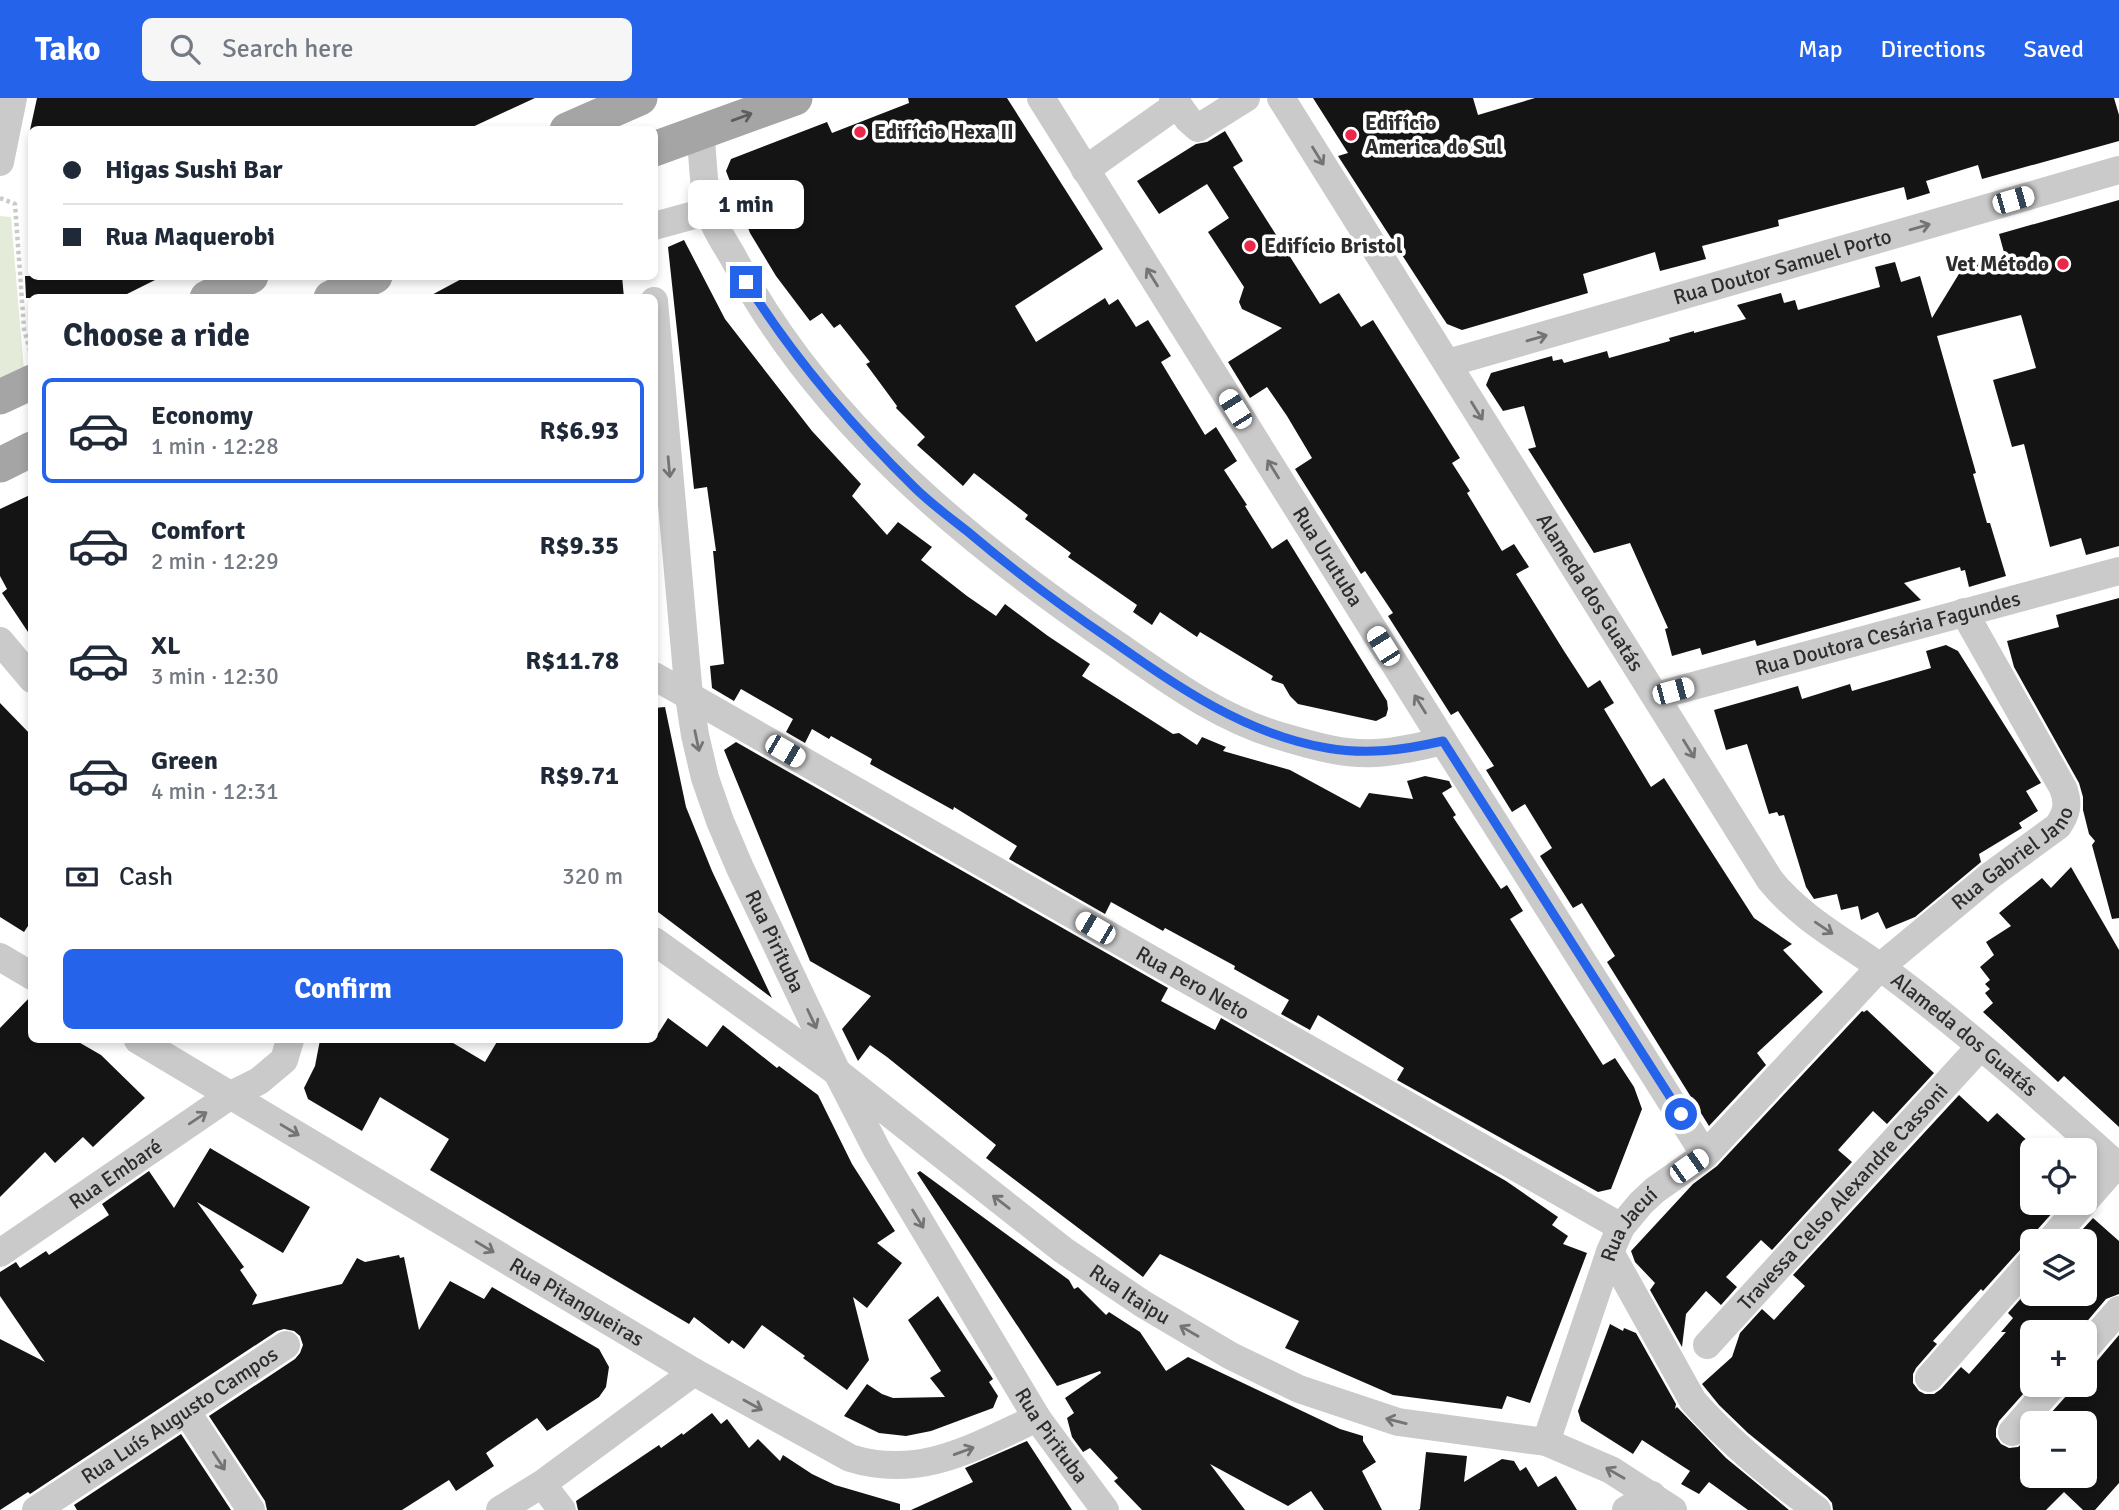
<!DOCTYPE html>
<html lang="en">
<head>
<meta charset="utf-8">
<style>
	body { margin:0; font-family:Signika,sans-serif; background:#f6f6f7; color:#1f2937; height:100vh; display:flex; flex-direction:column; font-size:26px; white-space:nowrap }
	* { box-sizing:border-box; margin:0 }
	p { font-size:23px; color:#747a83 }
	.icon { flex:none; width:38px; height:38px; fill:none; stroke:currentColor; stroke-width:2; stroke-linecap:round; stroke-linejoin:round }
	.map { position:relative; flex:1; overflow:hidden }
	.drawer { position:absolute; left:28px; top:196px; width:630px; height:749px; display:flex; flex-direction:column; background:#fff; border-radius:10px; box-shadow:0 4px 10px #0003 }
	.drawer>* { flex:none }
	.hud { position:absolute; left:28px; top:28px; width:630px; height:154px; border-radius:10px; box-shadow:0 4px 10px #0003; display:grid; align-content:center; height:154px; padding:0 35px; background:#fff }
	.tools { position:absolute; left:2020px; top:1040px; display:grid; gap:14px }
	.tools a { display:grid; place-items:center; width:77px; height:77px; border-radius:10px; background:#fff; box-shadow:0 4px 10px #0003; font-size:35px }
	.end { position:absolute; width:32px; height:32px; margin:-16px; border:9px solid #2563eb; background:#fff; box-shadow:0 0 0 4px #fff }
	.from { border-radius:50% }
	.bubble { position:absolute; height:49px; border-radius:10px; background:#fff; box-shadow:0 4px 10px #0003; font-size:23px; font-weight:800; line-height:49px; text-align:center }
	.car { position:absolute; width:21px; height:42px; margin:-21px -10px; border-radius:9px; box-shadow:0 0 5px 2px #0007; background:linear-gradient(#fff 24%,#345 0 40%,#fff 0 76%,#345 0 86%,#fff 0) }
	.hud b { display:flex; align-items:center; gap:24px; height:66px; font-size:26px }
	.hud b+b { border-top:2px solid #e0e1e3 }
	.hud i { width:18px; height:18px; background:#1f2937 }
	ul { padding:0; list-style:none }
	li { display:flex; align-items:center; gap:21px; height:105px; margin:0 14px 10px; padding:0 21px; border:4px solid transparent; border-radius:10px }
	li div { flex:1 }
	li b { display:block; font-size:26px }
	li em { font-style:normal; font-weight:800 }
	li.on { border-color:#2563eb }
	li>.icon { width:63px; height:63px; stroke-width:1.5 }
	h2 { padding:0 35px; font-size:32px; line-height:84px }
	.pay { display:flex; align-items:center; gap:18px; height:77px; padding:0 35px; font-size:26px }
	.pay p { margin-inline-start:auto }
	.button { display:flex; gap:14px; margin-top:auto; padding:14px 35px }
	.button a { flex:1; height:80px; border-radius:10px; background:#2563eb; color:#fff; font-size:28px; font-weight:800; line-height:80px; text-align:center }
	header { display:flex; align-items:center; gap:42px; box-sizing:border-box; height:98px; padding:0 35px; background:#2563eb; color:#fff }
	header strong { font-size:33px }
	nav { display:flex; gap:38px; margin-inline-start:auto; font-size:24px }
	.search { width:490px; height:63px; background:#f6f6f7; display:flex; align-items:center; gap:18px; box-sizing:border-box; padding:0 24px; border-radius:10px; color:#747a83; font-size:26px }
	.map>svg:first-child { display:block }
	.green { fill:#e5ebd9 }
	.building { fill:#141414 }
	.lines { fill:none; stroke-linecap:round; stroke-linejoin:round }
	.path { stroke:#cacaca; stroke-width:4.5; stroke-dasharray:3.5 3.5; stroke-linecap:butt }
	.minor { stroke:#cacaca; stroke-width:28 }
	.major { stroke:#a5a5a5; stroke-width:35 }
	.oneway { stroke:#5d5d5d }
	.oneway2 { stroke:#747474 }
	.route { stroke:#2563eb; stroke-width:9 }
	.poi-dot { fill:#eb2849; stroke:#fff; stroke-width:2.5 }
	.labels { text-anchor:middle; dominant-baseline:central; stroke-width:7; stroke-linejoin:round; paint-order:stroke }
	.poi-label { font-size:21px; font-weight:bold; fill:#2d2d2d; stroke:#fff; text-anchor:start }
	.street-label { font-size:21px; fill:#2d2d2d; stroke:#fff }
</style>
</head>
<body>
<header>
<strong>Tako</strong>
<div class="search"><svg class="icon" aria-label="search" viewBox="0 0 24 24"><circle cx="10" cy="10" r="6"/><path d="M15 15l6 6"/></svg>Search here</div>
<nav><a>Map</a><a>Directions</a><a>Saved</a></nav>
</header>
<div class="map">
<svg width="2119" height="1412" viewBox="0 0 2119 1412">
	<rect width="100%" height="100%" fill="#fff"/>
	<polygon class="green" points="0,118 11,119 24,272 0,284"/>
	<g class="building">
		<polygon points="37,0 535,0 466,32 30,32"/>
		<polygon points="908,0 1007,0 1103,151 1015,208 1036,244 1105,200 1109,207 1118,201 1136,229 1148,222 1171,258 1161,264 1205,337 1216,329 1237,363 1224,372 1247,407 1245,408 1272,451 1287,441 1387,603 1388,611 1386,618 1376,623 1298,606 1290,598 1283,586 1271,582 1273,578 1200,534 1197,539 1160,514 1152,527 1133,514 1137,507 1068,459 1071,455 1025,421 1028,417 974,375 963,388 917,347 925,339 896,310 897,308 866,266 870,264 840,226 834,230 822,215 810,223 776,178 750,135 726,73 731,61 827,24 832,35 909,5"/>
		<polygon points="1313,0 1473,0 1478,17 1535,0 2114,0 2119,17 2119,43 1982,81 1978,67 1926,83 1930,95 1907,102 1904,89 1778,122 1779,128 1702,148 1706,161 1660,173 1655,154 1583,176 1588,195 1462,232 1447,226 1437,211 1338,58 1348,55"/>
		<polygon points="1225,33 1243,63 1233,69 1320,206 1339,195 1361,229 1373,222 1460,360 1452,365 1470,393 1467,395 1502,453 1514,446 1529,469 1516,476 1564,553 1588,590 1600,582 1614,605 1604,611 1651,689 1664,680 1754,820 1792,846 1783,852 1823,894 1757,955 1766,967 1709,1028 1607,864 1615,858 1582,805 1573,810 1540,758 1552,750 1525,706 1512,714 1486,672 1494,668 1458,613 1451,617 1388,518 1393,515 1365,473 1361,476 1295,371 1312,360 1287,318 1267,289 1250,300 1228,264 1282,230 1242,211 1239,204 1244,189 1208,134 1229,120 1207,86 1159,116 1137,83 1196,46 1207,44"/>
		<polygon points="2119,102 2119,448 2086,457 2081,440 2050,449 2024,346 2012,349 1993,282 2036,270 2021,217 1937,238 1976,375 1973,376 1987,425 1990,425 2006,478 1969,489 1965,472 1961,473 1960,469 1904,485 1921,502 1757,548 1755,542 1702,557 1700,550 1672,558 1665,531 1668,530 1630,445 1594,455 1528,351 1536,349 1524,308 1503,313 1486,287 1491,275 1552,258 1553,263 1562,261 1564,265 1607,253 1609,260 1670,243 1669,240 1694,233 1694,235 1746,221 1737,207 1781,195 1784,205 1795,202 1798,212 1880,189 1875,169 1895,164 1901,184 1920,178 1932,220 1965,166 2005,158 1999,136"/>
		<polygon points="684,142 725,221 812,333 861,386 852,398 887,437 898,424 932,449 921,462 967,498 996,518 1005,506 1048,538 1090,566 1082,578 1173,636 1179,635 1197,647 1202,639 1226,649 1223,653 1290,672 1360,710 1369,695 1413,701 1407,683 1425,678 1449,683 1452,689 1442,695 1456,717 1453,719 1501,791 1507,787 1523,813 1510,821 1603,967 1615,960 1634,989 1642,1011 1611,1091 1598,1094 1397,982 1404,970 1318,917 1310,932 1281,916 1289,902 1234,871 1235,868 1165,830 1163,833 1111,804 1105,816 1009,761 1017,748 954,709 953,712 870,666 872,661 831,638 829,641 812,631 805,645 786,634 793,621 741,591 734,603 712,590 710,568 724,566 713,453 716,453 707,389 694,391 668,149"/>
		<polygon points="25,178 163,178 119,200 26,200"/>
		<polygon points="467,178 622,178 624,200 426,200"/>
		<polygon points="32,396 32,540 2,495 7,491 0,478 0,411"/>
		<polygon points="2119,500 2119,820 2112,821 2092,747 2095,743 2089,736 2083,712 2083,699 2079,685 2014,569 2007,543 2059,529 2056,517"/>
		<polygon points="1946,547 1958,553 2041,685 2026,693 2038,713 2019,725 2022,730 1979,756 1981,764 1915,819 1886,831 1878,814 1861,822 1858,808 1841,812 1837,796 1814,801 1806,789 1784,717 1779,718 1777,714 1769,716 1747,646 1726,652 1714,612 1798,588 1802,601 1850,586 1852,593 1931,570 1926,553"/>
		<polygon points="0,605 32,638 32,822 24,834 0,819"/>
		<polygon points="665,609 686,709 712,773 772,900 654,811 654,610"/>
		<polygon points="736,644 1168,890 1161,903 1215,932 1221,920 1506,1083 1558,1119 1552,1127 1568,1138 1563,1146 1587,1155 1530,1305 1507,1298 1502,1311 1393,1297 1285,1250 1299,1223 1160,1156 1143,1179 986,1060 996,1047 887,959 870,947 858,963 842,931 871,898 810,863 724,652"/>
		<polygon points="2071,769 2119,852 2119,1029 2064,978 2058,984 1983,914 1993,905 1985,895 1990,891 1985,886 1990,882 1980,869 1994,857 1986,844 2011,828 1999,815 2042,780 2051,790"/>
		<polygon points="32,897 32,942 75,942 101,957 145,1000 93,1049 83,1039 55,1065 45,1054 0,1099 0,930"/>
		<polygon points="1867,912 1934,975 1887,1026 1873,1013 1838,1052 1852,1064 1772,1152 1761,1142 1726,1179 1737,1189 1721,1207 1706,1193 1686,1216 1682,1249 1650,1192 1655,1185 1635,1164 1631,1153 1693,1086 1717,1068 1862,913 1864,914"/>
		<polygon points="668,920 707,949 723,927 777,970 779,968 818,997 852,1066 895,1133 877,1145 902,1165 867,1210 853,1199 869,1262 847,1292 803,1260 805,1258 762,1227 744,1251 732,1242 729,1246 694,1219 689,1226 430,1072 449,1041 380,999 362,1033 308,1001 304,990 315,968 320,942 448,942 485,964 498,942 654,942"/>
		<polygon points="1959,997 1988,1024 1997,1015 2032,1047 2032,1104 2062,1104 2037,1132 2032,1147 2020,1152 1983,1193 1981,1191 1933,1243 1937,1246 1916,1270 1913,1276 1913,1285 1919,1293 1925,1296 1934,1296 1941,1291 1961,1269 1969,1276 2006,1234 2001,1234 2013,1220 2008,1215 2032,1188 2032,1195 2084,1195 2084,1181 2092,1172 2084,1166 2084,1143 2072,1143 2093,1120 2119,1143 2119,1196 2106,1201 2078,1234 2032,1234 2032,1286 1999,1323 1996,1331 1996,1339 2001,1346 2009,1350 2018,1349 2032,1337 2032,1377 2084,1377 2084,1325 2042,1325 2067,1297 2070,1286 2084,1286 2084,1268 2097,1263 2119,1237 2119,1385 2095,1412 2083,1412 2064,1394 2046,1412 1833,1412 1832,1405 1827,1399 1748,1335 1719,1307 1702,1286 1732,1259 1740,1235 1762,1211 1774,1222 1805,1188 1793,1177"/>
		<polygon points="210,1050 310,1109 283,1155 197,1104 244,1169 240,1172 257,1197 252,1207 342,1186 357,1160 365,1164 399,1157 400,1160 404,1159 419,1232 450,1183 484,1201 492,1189 599,1251 609,1269 606,1289 599,1299 547,1333 537,1320 486,1355 494,1368 456,1393 449,1382 402,1412 267,1412 265,1403 209,1318 295,1261 300,1255 303,1247 300,1238 294,1233 284,1231 277,1233 30,1396 28,1394 0,1412 0,1241 45,1264 0,1198 0,1174 16,1164 20,1170 46,1153 49,1157 109,1117 102,1106 149,1073 174,1110"/>
		<polygon points="920,1073 1069,1182 1074,1191 1078,1189 1106,1217 1109,1214 1140,1234 1166,1273 1188,1259 1340,1331 1363,1338 1363,1343 1376,1364 1362,1373 1382,1412 1324,1412 1311,1393 1288,1408 1210,1366 1245,1412 1142,1412 1114,1383 1118,1380 1090,1350 1083,1354 1072,1339 1067,1320 1074,1315 1065,1300 1101,1275 1100,1273 1057,1288 917,1075"/>
		<polygon points="938,1198 993,1281 989,1284 998,1298 993,1310 931,1333 906,1338 879,1335 844,1318 867,1286 882,1296 893,1300 945,1299 930,1280 941,1273 908,1222"/>
		<polygon points="1610,1226 1623,1233 1624,1230 1636,1235 1676,1306 1675,1311 1677,1309 1726,1360 1789,1412 1748,1412 1709,1384 1699,1396 1681,1386 1690,1373 1642,1342 1633,1356 1581,1323 1578,1313"/>
		<polygon points="712,1315 721,1326 727,1321 749,1350 758,1341 780,1363 783,1357 812,1376 835,1387 900,1406 900,1412 578,1412 576,1403 659,1347 661,1350 682,1335 683,1337"/>
		<polygon points="181,1336 231,1412 77,1412 74,1407"/>
		<polygon points="1027,1343 1072,1412 911,1412 973,1384 965,1370"/>
		<polygon points="1426,1354 1467,1358 1464,1384 1502,1361 1514,1363 1520,1373 1526,1369 1538,1389 1556,1378 1577,1412 1418,1412 1420,1411"/>
	</g>
	<g class="lines">
		<polyline class="path" points="0,100 15,106 24,231 31,256"/>
		<g class="minor">
			<path id="s1" d="M1041,0L1443,643L1705,1057"/>
			<polyline points="1173,0 1188,21 1198,30 1246,0"/>
			<path id="s2" d="M1281,0L1770,782C1803,823 1849,845 1891,877C1970,936 2045,1003 2119,1069"/>
			<path d="M700,33C703,55 703,93 709,112C713,128 725,145 733,159C818,322 967,444 1116,546C1169,583 1223,623 1287,640C1314,648 1346,657 1375,655C1398,654 1421,648 1443,643"/>
			<polyline points="0,64 13,0"/>
			<polyline points="1085,72 1178,6"/>
			<polyline points="654,128 709,113"/>
			<path id="s3" d="M654,203L689,598L695,637L705,680L720,723L740,770L837,974L877,1052L1037,1320L1105,1412"/>
			<path id="s4" d="M1448,265L2119,72"/>
			<polyline points="0,543 32,581"/>
			<path id="s5" d="M654,578L1621,1129"/>
			<path id="s6" d="M1656,598L2119,473"/>
			<path id="s7" d="M654,843L837,974L1063,1152L1143,1206L1231,1258L1299,1291L1398,1324L1546,1344L1611,1372L1673,1412"/>
			<polyline points="0,859 32,878"/>
			<path id="s8" d="M138,942L694,1274L850,1360C920,1382 974,1349 1037,1320"/>
			<polyline points="2084,1104 2119,1064"/>
			<polyline points="2050,1143 2084,1104"/>
			<path d="M1610,1154L1693,1303C1730,1345 1772,1379 1817,1412"/>
			<path id="s9" d="M0,1155L231,997L259,983L284,962L290,942"/>
			<path id="s10" d="M1707,1247L1980,949"/>
			<polyline points="2084,1252 2119,1212"/>
			<polyline points="1929,1280 2032,1163"/>
			<polyline points="186,1313 251,1412"/>
			<polyline points="2012,1334 2054,1286"/>
			<path id="s11" d="M1546,1344L1610,1154L1621,1129L1641,1105L1655,1092L1705,1057L1880,869L1991,777L2058,728C2067,715 2069,705 2063,690L1964,514"/>
			<polyline points="542,1386 562,1412"/>
			<path id="s12" d="M36,1412L286,1247"/>
			<polyline points="500,1412 542,1386 694,1274"/>
			<polyline points="1626,1412 1652,1397"/>
		</g>
		<g class="major">
			<polyline points="567,32 640,0"/>
			<polyline points="654,51 795,0"/>
			<polyline points="207,200 251,178"/>
			<polyline points="331,200 375,178"/>
			<polyline points="0,299 32,284"/>
			<polyline points="0,367 32,351"/>
		</g>
	</g>
	<defs><path id="oneway-shaft" d="M-6 0H5M1.5-3L5.5 0L1.5 3" fill="none" stroke-width="1.6" stroke-linecap="round" stroke-linejoin="round" transform="scale(1.75)"/></defs>
	<use class="oneway" href="#oneway-shaft" transform="translate(742 19) rotate(-20)"/>
	<g class="oneway2">
		<use href="#oneway-shaft" transform="translate(1318 58) rotate(58)"/>
		<use href="#oneway-shaft" transform="translate(1920 129) rotate(-16)"/>
		<use href="#oneway-shaft" transform="translate(1152 179) rotate(-122)"/>
		<use href="#oneway-shaft" transform="translate(1537 240) rotate(-16)"/>
		<use href="#oneway-shaft" transform="translate(1477 313) rotate(58)"/>
		<use href="#oneway-shaft" transform="translate(669 369) rotate(85)"/>
		<use href="#oneway-shaft" transform="translate(1273 371) rotate(-122)"/>
		<use href="#oneway-shaft" transform="translate(1420 606) rotate(-122)"/>
		<use href="#oneway-shaft" transform="translate(697 643) rotate(78)"/>
		<use href="#oneway-shaft" transform="translate(1689 651) rotate(58)"/>
		<use href="#oneway-shaft" transform="translate(1824 830) rotate(34)"/>
		<use href="#oneway-shaft" transform="translate(812 921) rotate(65)"/>
		<use href="#oneway-shaft" transform="translate(198 1020) rotate(-34)"/>
		<use href="#oneway-shaft" transform="translate(290 1032) rotate(31)"/>
		<use href="#oneway-shaft" transform="translate(1001 1104) rotate(-142)"/>
		<use href="#oneway-shaft" transform="translate(918 1121) rotate(59)"/>
		<use href="#oneway-shaft" transform="translate(485 1149) rotate(31)"/>
		<use href="#oneway-shaft" transform="translate(1189 1233) rotate(-150)"/>
		<use href="#oneway-shaft" transform="translate(753 1307) rotate(29)"/>
		<use href="#oneway-shaft" transform="translate(1396 1323) rotate(-166)"/>
		<use href="#oneway-shaft" transform="translate(964 1353) rotate(-20)"/>
		<use href="#oneway-shaft" transform="translate(219 1363) rotate(57)"/>
		<use href="#oneway-shaft" transform="translate(1615 1375) rotate(-150)"/>
	</g>
	<g class="lines">
		<path class="route" d="M746,184C793,259 851,327 914,389C930,405 949,419 967,433C1013,472 1061,508 1111,542C1178,589 1245,636 1327,650C1367,657 1404,652 1443,643L1681,1016"/>
	</g>
	<g class="poi-dot">
		<circle cx="860" cy="34" r="7"/>
		<circle cx="1351" cy="37" r="7"/>
		<circle cx="1250" cy="148" r="7"/>
		<circle cx="2063" cy="166" r="7"/>
	</g>
	<g class="labels">
		<g class="poi-label">
			<text x="1365" y="25">Edifício<tspan x="1365" dy="24">America do Sul</tspan></text>
			<text x="874" y="34">Edifício Hexa II</text>
			<text x="1264" y="148">Edifício Bristol</text>
			<text x="2049" y="166" text-anchor="end">Vet Método</text>
		</g>
		<g class="street-label">
			<text stroke="none"><textPath href="#s4" startOffset="348">Rua Doutor Samuel Porto</textPath></text>
			<text stroke="none"><textPath href="#s1" startOffset="541">Rua Urutuba</textPath></text>
			<text stroke="none"><textPath href="#s2" startOffset="583">Alameda dos Guatás</textPath></text>
			<text stroke="none"><textPath href="#s6" startOffset="240">Rua Doutora Cesária Fagundes</textPath></text>
			<text stroke="none"><textPath href="#s11" startOffset="768">Rua Gabriel Jano</textPath></text>
			<text stroke="none"><textPath href="#s3" startOffset="658">Rua Pirituba</textPath></text>
			<text stroke="none"><textPath href="#s5" startOffset="620">Rua Pero Neto</textPath></text>
			<text stroke="none"><textPath href="#s2" startOffset="1171">Alameda dos Guatás</textPath></text>
			<text stroke="none"><textPath href="#s9" startOffset="140">Rua Embaré</textPath></text>
			<text stroke="none"><textPath href="#s10" startOffset="201">Travessa Celso Alexandre Cassoni</textPath></text>
			<text stroke="none"><textPath href="#s11" startOffset="234">Rua Jacuí</textPath></text>
			<text stroke="none"><textPath href="#s7" startOffset="593">Rua Itaipu</textPath></text>
			<text stroke="none"><textPath href="#s8" startOffset="511">Rua Pitangueiras</textPath></text>
			<text stroke="none"><textPath href="#s12" startOffset="172">Rua Luís Augusto Campos</textPath></text>
			<text stroke="none"><textPath href="#s3" startOffset="1225">Rua Pirituba</textPath></text>
		</g>
	</g>
</svg>
<div class="tools">
<a><svg class="icon" aria-label="locate" viewBox="0 0 24 24"><circle cx="12" cy="12" r="6"/><path d="M12 2v4M12 18v4M2 12h4M18 12h4"/></svg></a>
<a><svg class="icon" aria-label="layers" viewBox="0 0 24 24"><path d="M12 4l9 5-9 5-9-5zM3 14l9 5 9-5"/></svg></a>
<a>+</a>
<a>−</a>
</div>
<i class="end from" style="left:1681px;top:1016px"></i>
<i class="end" style="left:746px;top:184px"></i>
<div class="bubble" style="left:688px;top:82px;width:116px">1 min</div>
<i class="car" style="left:2013px;top:102px;rotate:74deg"></i>
<i class="car" style="left:1235px;top:311px;rotate:328deg"></i>
<i class="car" style="left:1383px;top:548px;rotate:328deg"></i>
<i class="car" style="left:1673px;top:593px;rotate:75deg"></i>
<i class="car" style="left:785px;top:653px;rotate:120deg"></i>
<i class="car" style="left:1095px;top:830px;rotate:300deg"></i>
<i class="car" style="left:1689px;top:1068px;rotate:55deg"></i>
<div class="hud">
<b><i class="from"></i>Higas Sushi Bar</b>
<b><i></i>Rua Maquerobi</b>
</div>
<section class="drawer">
<h2>Choose a ride</h2>
<ul>
<li class="on"><svg class="icon" aria-label="car" viewBox="0 0 24 24"><path d="M5 17H2v-5l4-1 3-4h7l3 4 3 1v5h-3M9 17h6M6 11h13"/><circle cx="7" cy="17" r="2"/><circle cx="17" cy="17" r="2"/></svg><div><b>Economy</b><p>1 min · 12:28</p></div><em>R$6.93</em></li>
<li><svg class="icon" aria-label="car" viewBox="0 0 24 24"><path d="M5 17H2v-5l4-1 3-4h7l3 4 3 1v5h-3M9 17h6M6 11h13"/><circle cx="7" cy="17" r="2"/><circle cx="17" cy="17" r="2"/></svg><div><b>Comfort</b><p>2 min · 12:29</p></div><em>R$9.35</em></li>
<li><svg class="icon" aria-label="car" viewBox="0 0 24 24"><path d="M5 17H2v-5l4-1 3-4h7l3 4 3 1v5h-3M9 17h6M6 11h13"/><circle cx="7" cy="17" r="2"/><circle cx="17" cy="17" r="2"/></svg><div><b>XL</b><p>3 min · 12:30</p></div><em>R$11.78</em></li>
<li><svg class="icon" aria-label="car" viewBox="0 0 24 24"><path d="M5 17H2v-5l4-1 3-4h7l3 4 3 1v5h-3M9 17h6M6 11h13"/><circle cx="7" cy="17" r="2"/><circle cx="17" cy="17" r="2"/></svg><div><b>Green</b><p>4 min · 12:31</p></div><em>R$9.71</em></li>
</ul>
<div class="pay"><svg class="icon" aria-label="cash" viewBox="0 0 24 24"><path d="M3 7h18v10H3z"/><circle cx="12" cy="12" r="2"/></svg>Cash<p>320 m</p></div>
<div class="button"><a>Confirm</a></div>
</section>
</div>
</body>
</html>
